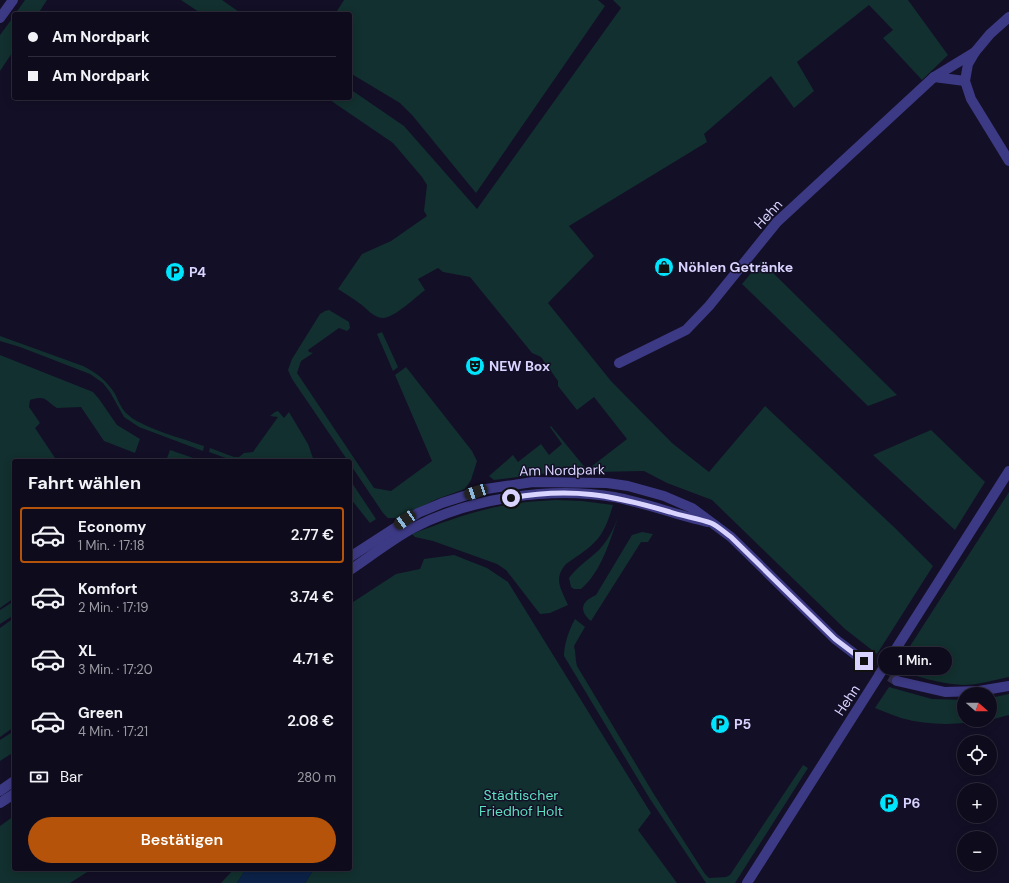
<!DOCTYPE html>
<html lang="de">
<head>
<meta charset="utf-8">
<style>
	body { margin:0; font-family:"DM Sans",sans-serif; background:#1c1929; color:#f1f3f6; height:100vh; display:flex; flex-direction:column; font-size:15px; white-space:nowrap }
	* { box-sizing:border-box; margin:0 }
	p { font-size:13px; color:#9b9ba3 }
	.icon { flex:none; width:22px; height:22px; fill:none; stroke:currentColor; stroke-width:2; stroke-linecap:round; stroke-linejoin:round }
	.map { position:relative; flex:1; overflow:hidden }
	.details { position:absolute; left:12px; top:459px; width:340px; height:412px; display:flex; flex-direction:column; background:#0e0b1c; border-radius:4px; box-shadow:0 2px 10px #0003,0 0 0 1px #2e2b3b }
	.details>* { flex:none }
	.top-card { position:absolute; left:12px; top:12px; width:340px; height:88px; border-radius:4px; box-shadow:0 2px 10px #0003,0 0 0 1px #2e2b3b; display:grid; align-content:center; height:88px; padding:0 16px; background:#0e0b1c }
	.needle { width:26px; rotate:110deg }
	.controls { position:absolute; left:957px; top:687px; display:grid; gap:8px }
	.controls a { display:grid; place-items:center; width:40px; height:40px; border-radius:50%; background:#0e0b1c; box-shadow:0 2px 10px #0003,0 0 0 1px #2e2b3b; font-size:20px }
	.end { position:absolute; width:18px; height:18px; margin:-9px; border:5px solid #d9d4ff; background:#111; box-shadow:0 0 0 2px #111 }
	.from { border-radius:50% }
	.bubble { position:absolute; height:28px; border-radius:14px; background:#0e0b1c; box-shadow:0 2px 10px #0003,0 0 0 1px #2e2b3b; font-size:13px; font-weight:600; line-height:28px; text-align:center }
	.car { position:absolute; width:12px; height:24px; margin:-12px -6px; border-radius:5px; box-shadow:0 0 3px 1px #0007; background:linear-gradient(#222 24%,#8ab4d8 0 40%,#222 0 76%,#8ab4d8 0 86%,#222 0) }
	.top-card b { display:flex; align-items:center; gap:14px; height:38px; font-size:15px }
	.top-card b+b { border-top:1px solid #2e2b3b }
	.top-card i { width:10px; height:10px; background:#f1f3f6 }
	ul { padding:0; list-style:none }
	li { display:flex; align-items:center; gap:12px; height:56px; margin:0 8px 6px; padding:0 8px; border:2px solid transparent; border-radius:4px }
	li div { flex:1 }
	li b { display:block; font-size:15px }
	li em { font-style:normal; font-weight:600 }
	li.on { border-color:#b45309 }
	li>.icon { width:36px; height:36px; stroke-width:1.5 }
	h2 { padding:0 16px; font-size:18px; line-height:48px }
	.pay { display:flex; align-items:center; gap:10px; height:44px; padding:0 16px; font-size:15px }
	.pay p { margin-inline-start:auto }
	.button { display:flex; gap:8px; margin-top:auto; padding:8px 16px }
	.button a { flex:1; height:46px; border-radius:24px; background:#b45309; color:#fff; font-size:16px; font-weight:600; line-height:46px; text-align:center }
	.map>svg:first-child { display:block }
	.green { fill:#12302f }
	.water { fill:#0c2248 }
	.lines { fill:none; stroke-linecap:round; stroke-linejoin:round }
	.tertiary-tunnel { stroke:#312d47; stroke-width:10; stroke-dasharray:10 5; stroke-linecap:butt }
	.minor { stroke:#3d3a85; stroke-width:10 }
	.tertiary { stroke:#3d3a85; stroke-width:10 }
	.route { stroke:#d9d4ff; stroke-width:5 }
	.labels { text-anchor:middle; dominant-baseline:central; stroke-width:3; stroke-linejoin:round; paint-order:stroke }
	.street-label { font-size:14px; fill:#d9d4ff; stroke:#130f26 }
	.poi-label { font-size:14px; font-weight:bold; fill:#d9d4ff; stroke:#130f26; text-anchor:start }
	.park-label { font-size:14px; fill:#5fe0c0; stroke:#130f26 }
</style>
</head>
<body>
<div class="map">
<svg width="1009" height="883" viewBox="0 0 1009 883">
	<rect width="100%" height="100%" fill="#130f26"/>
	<g class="green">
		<polygon points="25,0 47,0 38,14 15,14"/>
		<polygon points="181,0 222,0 242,14 202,14"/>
		<polygon points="344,0 598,0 605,6 476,193 412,115 400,103 350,73 350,14 335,14"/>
		<path d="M613,0H908L948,55L922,80L883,38L893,30L869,5L797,62L814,91L794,108L771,76L704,134L707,142L569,226L594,256L548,303L611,381L672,443L709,472L765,406L895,528L933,566L877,654L845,629L712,500L667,483L644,471L548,473L494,480L489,476L513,455L518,462L541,444L549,455L562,444L550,427L551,426L587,470L627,439L594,397L577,410L558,386V381L541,357L532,353L470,277L443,272L438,268L418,279L425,290C416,297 394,318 383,318C373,318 367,308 359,303C353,298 345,294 338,289L362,254L391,241L427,216L424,211L427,185L422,177L393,143L327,98H350V89L404,126L477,209L621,8Z"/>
		<polygon points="14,16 14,50 0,71 0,35"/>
		<polygon points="761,261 897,395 868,406 742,284"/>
		<polygon points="329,310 349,322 350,328 347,331 339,328 308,350 309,352 313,353 301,361 297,373 374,488 391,491 432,461 395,375 406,367 472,451 477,461 471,480 465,489 437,499 398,518 388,518 383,513 350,464 350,461 348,461 292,379 288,370 292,359 320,314 325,311"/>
		<polygon points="382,332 398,367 393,371 377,334"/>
		<path d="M0,336L83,366C97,373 107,381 115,394C118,400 121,408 126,413C139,427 184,439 204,446L203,451L139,427L124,417L110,392L103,383L90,374L20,347L0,341Z"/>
		<path d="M0,355L93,392L99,399L117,425L140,439L135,453L104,441L81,407L57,408C44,400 47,395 30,400L29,407L40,423L35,428L57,461H14V598L0,608Z"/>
		<polygon points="278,411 284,418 289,412 308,444 314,461 234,461 209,452 210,448 234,457 239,457 244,453 253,452 278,417 270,416 275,412"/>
		<polygon points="931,430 985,482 955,530 873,455"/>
		<polygon points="170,450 202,461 166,461"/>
		<polygon points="350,480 376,519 370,523 350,498"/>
		<path d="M1009,492V677C994,680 978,685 963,685C943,684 914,677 896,668Z"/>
		<path d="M556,500L582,501L613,505C603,540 595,544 566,564C553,579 561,589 568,605L550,613L540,614L506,570L497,564L433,541L415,537L412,534C441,523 470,512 501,506C519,502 538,501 556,500Z"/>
		<path d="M619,515C610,540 602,571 581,589H574L571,587L569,578C577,567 589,559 599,550C609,539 614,528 619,515Z"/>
		<path d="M642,532L653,534L648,542H641L591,621C578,610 582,601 596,595L632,535Z"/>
		<polygon points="454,555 487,568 508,582 649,810 651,813 638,830 677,883 305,883 314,869 350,869 350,604 396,574 420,569 424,559"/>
		<polygon points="14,601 14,615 0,624 0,610"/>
		<polygon points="14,618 14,727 0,737 0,628"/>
		<path d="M575,619L585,627L574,646C576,653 575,659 577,666L655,796L705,874L709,878L726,877L730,875L803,765L808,768L735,883H706L650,799L564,656C564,644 569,630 575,619Z"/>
		<path d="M889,687L932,699L964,700V720H988C960,725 929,726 901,718C892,715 883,711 875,708Z"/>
		<polygon points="1009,694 1009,715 990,720 990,698"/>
		<polygon points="14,731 14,752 0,761 0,740"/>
		<polygon points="14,816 14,869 92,869 70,883 0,883 0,826"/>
		<polygon points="234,869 246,869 237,883 221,883"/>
	</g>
	<polygon class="water" points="246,869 314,869 305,883 237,883"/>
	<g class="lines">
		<polyline class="tertiary-tunnel" points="864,661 897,681"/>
		<g class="minor">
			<polyline points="0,18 13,0"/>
			<polyline points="934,77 965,81"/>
			<polyline points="619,363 686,330 709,306 777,222 934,77 975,52"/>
		</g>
		<g class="tertiary">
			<polyline points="1009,17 990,34 975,52 968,64 965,81 971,99 1009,161"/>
			<polyline points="350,557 418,513 442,503 486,489 533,482 607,483 628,486 664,496 692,508 731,537 835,639 864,661"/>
			<path d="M350,570C371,556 391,540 413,528C471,498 550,486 614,497C646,503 676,515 708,522"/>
			<polyline points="897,681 945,692 979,691 1009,686"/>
			<polyline points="0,791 14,781"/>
			<polyline points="0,803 14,794"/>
			<polyline points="747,883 1009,471"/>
		</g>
	</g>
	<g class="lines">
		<path class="route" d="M511,498C571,487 612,495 670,512C682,516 701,519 711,523C718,526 725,533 731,537L835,639L864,661"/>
	</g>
	<defs>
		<symbol id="shop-disc" viewBox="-11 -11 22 22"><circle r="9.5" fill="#00e5ff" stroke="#130f26"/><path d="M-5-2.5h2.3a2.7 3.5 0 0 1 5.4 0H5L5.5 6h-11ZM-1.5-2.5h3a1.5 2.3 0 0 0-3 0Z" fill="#111"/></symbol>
		<symbol id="parking-disc" viewBox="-11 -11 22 22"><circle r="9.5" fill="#00e5ff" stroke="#130f26"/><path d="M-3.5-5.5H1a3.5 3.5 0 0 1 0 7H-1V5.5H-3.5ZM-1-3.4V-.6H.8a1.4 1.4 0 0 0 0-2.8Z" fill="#111"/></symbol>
		<symbol id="theatre-disc" viewBox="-11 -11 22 22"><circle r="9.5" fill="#00e5ff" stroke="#130f26"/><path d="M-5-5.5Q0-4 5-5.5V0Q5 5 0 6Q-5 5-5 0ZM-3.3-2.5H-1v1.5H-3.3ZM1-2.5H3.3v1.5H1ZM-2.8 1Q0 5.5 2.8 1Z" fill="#111"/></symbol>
	</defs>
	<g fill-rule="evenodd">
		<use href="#shop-disc" x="653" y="256" width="22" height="22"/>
		<use href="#parking-disc" x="164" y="261" width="22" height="22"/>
		<use href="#theatre-disc" x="464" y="355" width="22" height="22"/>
		<use href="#parking-disc" x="709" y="713" width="22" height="22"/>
		<use href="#parking-disc" x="878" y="792" width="22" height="22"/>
	</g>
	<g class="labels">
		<g class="street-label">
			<text transform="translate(768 214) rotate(-47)">Hehn</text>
			<text transform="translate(562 470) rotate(-1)">Am Nordpark</text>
			<text transform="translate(847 700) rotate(-57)">Hehn</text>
		</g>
		<g class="poi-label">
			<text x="678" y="267">Nöhlen Getränke</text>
			<text x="189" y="272">P4</text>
			<text x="489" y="366">NEW Box</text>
			<text x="734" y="724">P5</text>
			<text x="903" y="803">P6</text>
		</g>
		<g class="park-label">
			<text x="521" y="795">Städtischer<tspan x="521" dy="16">Friedhof Holt</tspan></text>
		</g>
	</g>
</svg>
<div class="controls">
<a><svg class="needle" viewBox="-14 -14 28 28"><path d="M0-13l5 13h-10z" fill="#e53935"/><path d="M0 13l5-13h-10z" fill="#9b9ba3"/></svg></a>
<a><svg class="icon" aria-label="locate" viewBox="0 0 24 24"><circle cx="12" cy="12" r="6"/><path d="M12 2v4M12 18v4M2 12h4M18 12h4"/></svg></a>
<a>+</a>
<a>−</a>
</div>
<i class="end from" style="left:511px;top:498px"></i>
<i class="end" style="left:864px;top:661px"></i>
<div class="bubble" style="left:878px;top:647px;width:74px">1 Min.</div>
<i class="car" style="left:476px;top:492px;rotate:252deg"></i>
<i class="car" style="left:405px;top:520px;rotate:235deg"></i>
<div class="top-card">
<b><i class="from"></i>Am Nordpark</b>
<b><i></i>Am Nordpark</b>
</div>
<section class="details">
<h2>Fahrt wählen</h2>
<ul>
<li class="on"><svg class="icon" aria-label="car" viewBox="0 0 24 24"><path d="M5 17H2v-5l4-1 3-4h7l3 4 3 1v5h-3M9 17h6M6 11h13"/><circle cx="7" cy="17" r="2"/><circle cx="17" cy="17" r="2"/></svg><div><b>Economy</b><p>1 Min. · 17:18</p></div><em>2.77 €</em></li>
<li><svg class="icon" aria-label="car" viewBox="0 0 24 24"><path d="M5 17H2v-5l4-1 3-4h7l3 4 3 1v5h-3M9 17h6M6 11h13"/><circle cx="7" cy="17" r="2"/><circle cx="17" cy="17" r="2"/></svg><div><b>Komfort</b><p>2 Min. · 17:19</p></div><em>3.74 €</em></li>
<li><svg class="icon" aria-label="car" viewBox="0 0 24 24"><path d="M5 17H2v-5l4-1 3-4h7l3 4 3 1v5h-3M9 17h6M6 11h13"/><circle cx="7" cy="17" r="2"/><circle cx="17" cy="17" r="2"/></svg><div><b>XL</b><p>3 Min. · 17:20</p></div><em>4.71 €</em></li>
<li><svg class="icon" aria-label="car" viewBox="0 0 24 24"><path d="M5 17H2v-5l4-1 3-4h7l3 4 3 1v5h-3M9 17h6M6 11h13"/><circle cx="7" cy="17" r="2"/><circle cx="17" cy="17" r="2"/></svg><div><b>Green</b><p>4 Min. · 17:21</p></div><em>2.08 €</em></li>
</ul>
<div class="pay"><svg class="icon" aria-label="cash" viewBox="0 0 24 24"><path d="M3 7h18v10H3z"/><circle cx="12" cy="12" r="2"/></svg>Bar<p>280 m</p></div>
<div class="button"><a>Bestätigen</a></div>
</section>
</div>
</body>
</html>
